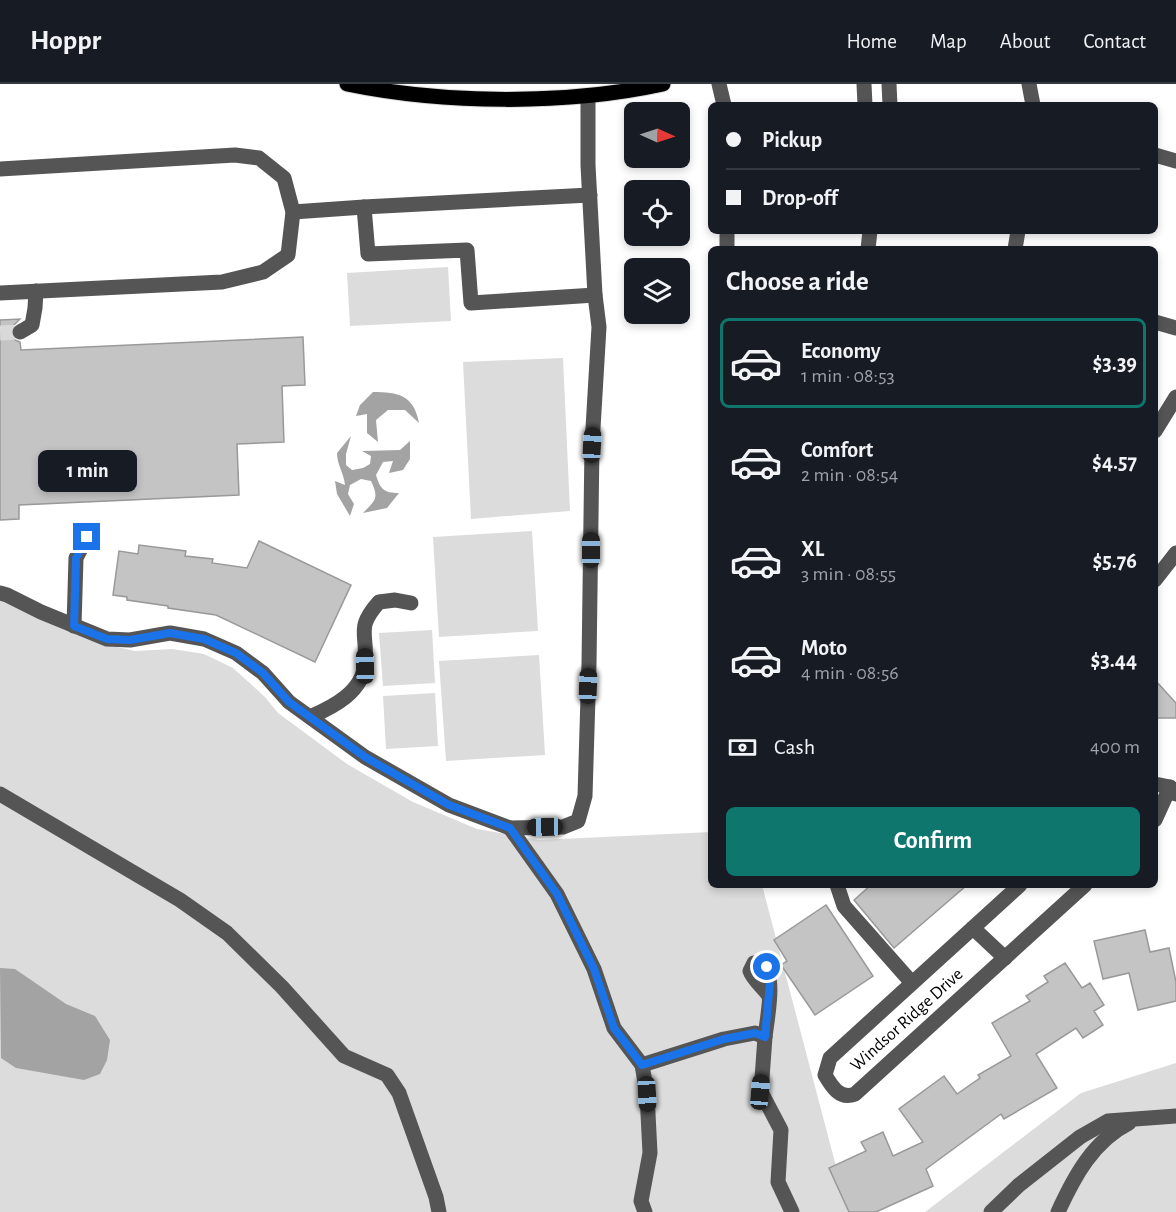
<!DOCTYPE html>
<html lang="en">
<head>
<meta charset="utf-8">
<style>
	body { margin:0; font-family:"Alegreya Sans",sans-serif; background:#242831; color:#f1f3f6; height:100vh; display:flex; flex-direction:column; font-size:22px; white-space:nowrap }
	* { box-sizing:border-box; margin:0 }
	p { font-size:20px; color:#9ea1a6 }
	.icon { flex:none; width:33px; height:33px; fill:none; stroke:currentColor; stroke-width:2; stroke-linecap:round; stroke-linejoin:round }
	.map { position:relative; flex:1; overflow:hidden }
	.sheet { position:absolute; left:708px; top:162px; width:450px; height:642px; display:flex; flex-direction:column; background:#171b24; border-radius:9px; box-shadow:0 3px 9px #0003 }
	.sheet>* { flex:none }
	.banner { position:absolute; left:708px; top:18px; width:450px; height:132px; border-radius:9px; box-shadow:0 3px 9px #0003; display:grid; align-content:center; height:132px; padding:0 18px; background:#171b24 }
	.needle { width:39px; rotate:93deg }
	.controls { position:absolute; left:624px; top:18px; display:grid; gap:12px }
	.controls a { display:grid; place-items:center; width:66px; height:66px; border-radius:9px; background:#171b24; box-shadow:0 3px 9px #0003; font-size:30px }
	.end { position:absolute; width:27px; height:27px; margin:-14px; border:8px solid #1a73e8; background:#fff; box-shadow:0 0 0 3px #fff }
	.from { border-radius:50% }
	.bubble { position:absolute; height:42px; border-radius:9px; background:#171b24; box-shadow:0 3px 9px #0003; font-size:20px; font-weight:700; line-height:42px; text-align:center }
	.car { position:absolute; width:18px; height:36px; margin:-18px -9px; border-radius:8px; box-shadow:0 0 4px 2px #0007; background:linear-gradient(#222 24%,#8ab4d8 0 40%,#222 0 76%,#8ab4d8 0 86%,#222 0) }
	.banner b { display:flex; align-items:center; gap:21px; height:57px; font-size:22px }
	.banner b+b { border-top:2px solid #363941 }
	.banner i { width:15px; height:15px; background:#f1f3f6 }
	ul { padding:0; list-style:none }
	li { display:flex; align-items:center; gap:18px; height:90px; margin:0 12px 9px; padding:0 6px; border:3px solid transparent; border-radius:9px }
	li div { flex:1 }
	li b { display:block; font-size:22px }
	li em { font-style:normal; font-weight:700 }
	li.current { border-color:#0f766e }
	li>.icon { width:54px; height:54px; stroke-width:1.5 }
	h2 { padding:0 18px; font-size:27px; line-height:72px }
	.pay { display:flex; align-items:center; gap:15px; height:66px; padding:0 18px; font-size:22px }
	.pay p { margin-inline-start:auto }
	.primary-button { display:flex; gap:12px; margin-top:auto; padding:12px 18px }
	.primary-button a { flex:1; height:69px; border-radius:9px; background:#0f766e; color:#fff; font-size:24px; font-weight:700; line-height:69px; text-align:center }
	header { display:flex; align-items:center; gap:36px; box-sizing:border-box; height:84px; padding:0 30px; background:#171b24; border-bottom:2px solid #363941 }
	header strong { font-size:28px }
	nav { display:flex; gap:33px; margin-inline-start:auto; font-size:21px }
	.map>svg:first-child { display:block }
	.green { fill:#dcdcdc }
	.water { fill:#a3a3a3 }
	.building { fill:#c4c4c4; stroke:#999; stroke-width:1.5 }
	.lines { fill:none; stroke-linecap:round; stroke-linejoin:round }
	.minor-tunnel { stroke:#d9d9d9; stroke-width:15; stroke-dasharray:15 8; stroke-linecap:butt }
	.major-casing { stroke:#dbdbdb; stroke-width:17 }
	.minor { stroke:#555; stroke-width:15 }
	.major { stroke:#000; stroke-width:15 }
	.route { stroke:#1a73e8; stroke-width:8 }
	.labels { text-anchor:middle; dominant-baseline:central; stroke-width:4.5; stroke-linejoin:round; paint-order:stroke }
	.street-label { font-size:18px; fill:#000; stroke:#fff }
</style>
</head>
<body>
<header>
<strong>Hoppr</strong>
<nav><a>Home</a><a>Map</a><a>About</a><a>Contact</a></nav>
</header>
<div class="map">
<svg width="1176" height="1128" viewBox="0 0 1176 1128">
	<rect width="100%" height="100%" fill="#fff"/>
	<g class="green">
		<polygon points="448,183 451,237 350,242 347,189"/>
		<polygon points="563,274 570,427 471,435 463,278"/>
		<polygon points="532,447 538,547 439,553 433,453"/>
		<polygon points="0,514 103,560 135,567 172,565 204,570 233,584 265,613 278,629 347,680 413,718 477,745 539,756 711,748 711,801 762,801 848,1128 0,1128"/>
		<polygon points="432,546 435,599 383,602 379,549"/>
		<polygon points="539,571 545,671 446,677 439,577"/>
		<polygon points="435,609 438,662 386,665 383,612"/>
		<polygon points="1176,979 1176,1128 925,1128 1081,1009"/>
	</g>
	<g class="water">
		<path d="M373,308C398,308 414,311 419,339L405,326H388L376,336L378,358L367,349V330L356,332L360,321Z"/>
		<path d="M351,352L346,370V381L352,386L363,384L370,380L371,372L362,367L400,366L410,357V375L403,386L389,389L393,377L383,378L376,391C380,405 384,409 399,409L387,424L363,429C376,416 379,414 371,397L361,395L350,401L348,410L354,420L350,432L337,410L335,397L345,401C344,389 337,381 337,369Z"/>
		<polygon points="0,884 15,885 66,920 95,932 110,956 107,976 100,990 84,996 16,984 1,974"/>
	</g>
	<g class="building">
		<polygon points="20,235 12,243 10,249 15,256 20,258 21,266 303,253 305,301 282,302 284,358 237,360 239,411 19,421 19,435 0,436 0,236"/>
		<polygon points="259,457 351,501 315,578 216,531 168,524 168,522 127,516 127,513 113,511 119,467 138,470 139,461 186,467 185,472 213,475 212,479 247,484"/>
		<polygon points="1155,596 1176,619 1176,634 1155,634"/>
		<polygon points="871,801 967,801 894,864 854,816"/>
		<polygon points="826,821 873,892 815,931 781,881 787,877 774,856"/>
		<polygon points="1145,846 1150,868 1169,864 1176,898 1176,917 1138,926 1129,889 1103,895 1094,857"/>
		<polygon points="1065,879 1082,904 1090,899 1104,921 1094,927 1103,941 1083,954 1076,944 1036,970 1057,1004 1004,1035 1001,1030 926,1085 933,1102 876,1128 849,1128 829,1084 866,1067 861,1058 883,1048 893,1072 923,1058 899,1025 944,992 957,1010 980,994 978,991 1011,972 992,939 1030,917 1026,912 1048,898 1044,892"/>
	</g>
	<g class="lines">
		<polyline class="minor-tunnel" points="0,249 20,248"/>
		<defs>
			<path id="major" d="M347,0C444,20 567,21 663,0"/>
		</defs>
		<use href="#major" class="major-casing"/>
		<g class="minor">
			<polyline points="719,0 724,21"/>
			<polyline points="864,0 865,21"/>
			<polyline points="889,0 890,21"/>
			<polyline points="1029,0 1033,21"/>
			<polyline points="1155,71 1176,77"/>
			<polyline points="0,85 235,71 259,74 284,94 293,128 288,171 263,188 222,198 0,209"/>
			<polyline points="364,123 368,170 467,166 471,219 595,211 588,81 588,12"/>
			<polyline points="293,128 364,123 590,111"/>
			<polyline points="727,165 727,147"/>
			<polyline points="868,165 870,147"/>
			<polyline points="1015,165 1018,147"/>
			<polyline points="1155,238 1176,244"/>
			<polyline points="20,248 32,241 35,224 36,207"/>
			<polyline points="1155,347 1176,313"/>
			<polyline points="1155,496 1176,469"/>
			<polyline points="0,509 7,511 41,528 107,555 130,556 170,549 204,555 236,569 263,589 289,618 365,673 449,721 510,744 563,743 578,737 585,712 589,580 592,361 599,243 595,211"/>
			<polyline points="74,542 76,474 87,453"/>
			<path d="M310,633C333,623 363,608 365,579C368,549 355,545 379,518L395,516L411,519"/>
			<polyline points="1155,700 1170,703 1176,710"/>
			<polyline points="0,710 180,816 227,849 282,903 344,972 387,991 399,1009 436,1113 439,1128"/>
			<polyline points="1155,736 1170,703"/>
			<polyline points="510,744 557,810 594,885 614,944 642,981 647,1010 650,1069 641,1117 645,1128"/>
			<polyline points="837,801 844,822 912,899"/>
			<path d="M1020,801L830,974L825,991C832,1003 840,1016 855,1010L1085,801"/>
			<polyline points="973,844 1005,874"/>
			<path d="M765,953C767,935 776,893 763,879H754L750,887C753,896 763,903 769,912"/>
			<polyline points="642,981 724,955 755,949 765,953 761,1008 781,1046 778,1098 792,1128"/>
			<polyline points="991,1128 1019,1101 1080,1053 1108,1037 1176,1032"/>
			<path d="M1058,1128C1074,1093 1093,1057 1129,1039"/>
		</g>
		<use href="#major" class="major"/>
	</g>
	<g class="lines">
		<polyline class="route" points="87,453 76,474 74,542 107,555 130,556 170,549 204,555 236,569 263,589 289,618 365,673 449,721 510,744 557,810 594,885 614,944 642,981 724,955 755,949 765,953 770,898 767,883"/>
	</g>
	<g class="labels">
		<g class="street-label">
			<text transform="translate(907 936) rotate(-42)">Windsor Ridge Drive</text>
		</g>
	</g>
</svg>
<div class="controls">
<a><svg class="needle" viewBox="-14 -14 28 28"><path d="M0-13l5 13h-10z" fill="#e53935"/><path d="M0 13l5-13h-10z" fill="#9ea1a6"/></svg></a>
<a><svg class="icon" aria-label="locate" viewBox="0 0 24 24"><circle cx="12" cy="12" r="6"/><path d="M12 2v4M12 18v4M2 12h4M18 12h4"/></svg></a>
<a><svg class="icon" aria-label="layers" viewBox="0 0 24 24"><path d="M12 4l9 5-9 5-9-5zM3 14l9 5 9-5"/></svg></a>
</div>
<i class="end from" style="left:767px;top:883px"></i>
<i class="end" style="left:87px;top:453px"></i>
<div class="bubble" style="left:38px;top:366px;width:99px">1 min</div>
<i class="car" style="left:592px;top:361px;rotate:3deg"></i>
<i class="car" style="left:591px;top:466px;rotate:0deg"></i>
<i class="car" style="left:365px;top:582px;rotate:359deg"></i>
<i class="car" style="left:588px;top:602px;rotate:2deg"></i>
<i class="car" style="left:545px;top:743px;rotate:269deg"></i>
<i class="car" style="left:760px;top:1008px;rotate:5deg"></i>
<i class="car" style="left:647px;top:1010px;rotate:177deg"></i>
<div class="banner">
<b><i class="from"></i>Pickup</b>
<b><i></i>Drop-off</b>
</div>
<section class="sheet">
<h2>Choose a ride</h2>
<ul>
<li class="current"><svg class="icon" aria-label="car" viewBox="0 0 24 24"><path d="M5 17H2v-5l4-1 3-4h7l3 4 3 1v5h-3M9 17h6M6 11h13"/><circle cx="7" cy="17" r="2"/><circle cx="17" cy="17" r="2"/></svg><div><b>Economy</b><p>1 min · 08:53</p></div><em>$3.39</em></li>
<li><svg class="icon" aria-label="car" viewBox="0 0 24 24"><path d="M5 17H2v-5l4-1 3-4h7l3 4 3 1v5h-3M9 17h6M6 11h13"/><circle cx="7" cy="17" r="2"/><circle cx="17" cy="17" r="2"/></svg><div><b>Comfort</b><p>2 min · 08:54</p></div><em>$4.57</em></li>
<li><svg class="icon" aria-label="car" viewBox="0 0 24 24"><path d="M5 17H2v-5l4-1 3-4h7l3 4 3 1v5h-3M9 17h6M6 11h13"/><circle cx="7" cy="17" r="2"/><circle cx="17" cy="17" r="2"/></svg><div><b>XL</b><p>3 min · 08:55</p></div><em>$5.76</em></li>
<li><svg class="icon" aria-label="car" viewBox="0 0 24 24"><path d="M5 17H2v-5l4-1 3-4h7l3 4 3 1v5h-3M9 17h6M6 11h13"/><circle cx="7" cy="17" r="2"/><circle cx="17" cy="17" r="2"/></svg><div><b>Moto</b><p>4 min · 08:56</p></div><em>$3.44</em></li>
</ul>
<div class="pay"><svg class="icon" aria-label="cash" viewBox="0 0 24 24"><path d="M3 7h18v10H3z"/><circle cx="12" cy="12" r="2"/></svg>Cash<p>400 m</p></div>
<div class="primary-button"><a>Confirm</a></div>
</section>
</div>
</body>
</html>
